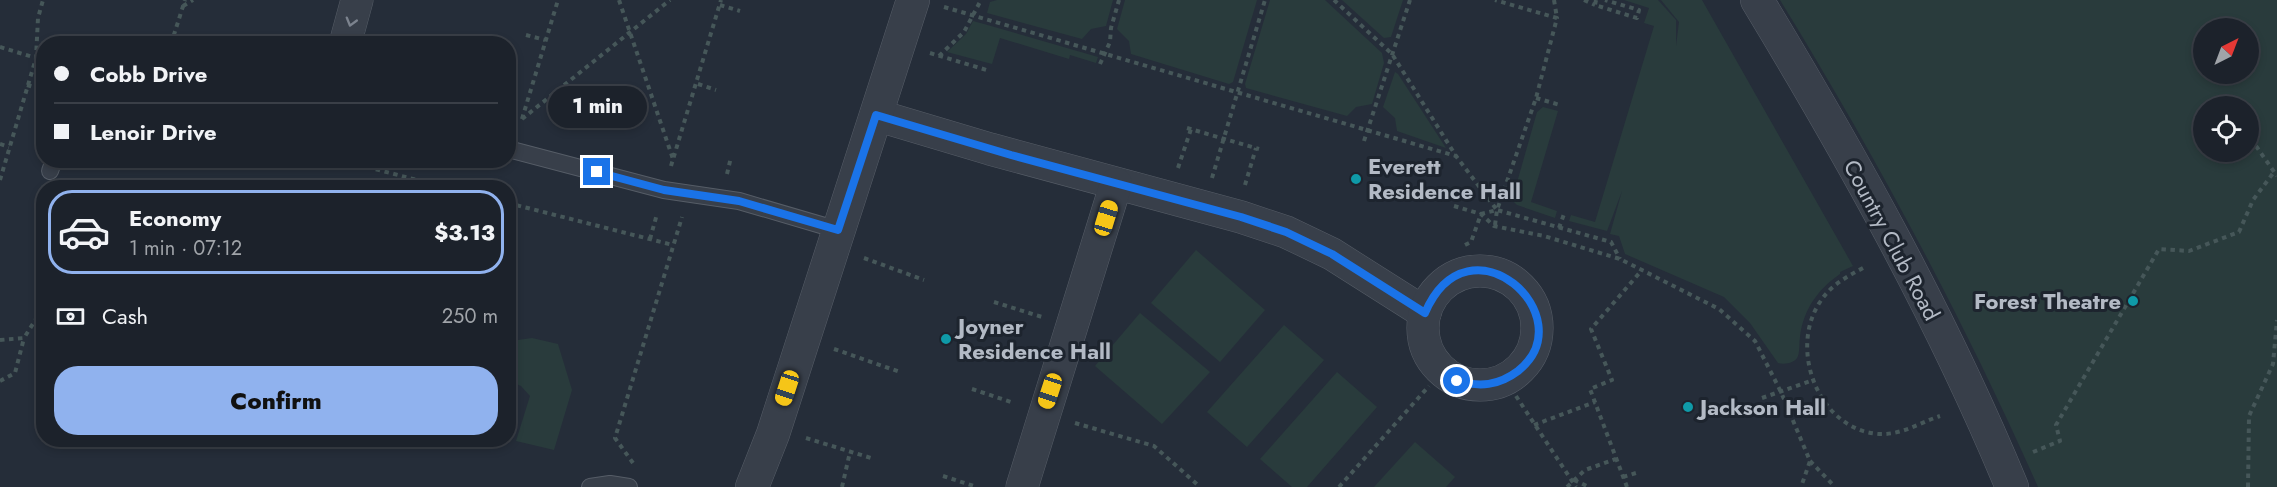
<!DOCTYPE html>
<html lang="en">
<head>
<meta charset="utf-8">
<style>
	body { margin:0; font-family:Jost,sans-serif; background:#292f37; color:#f1f3f6; height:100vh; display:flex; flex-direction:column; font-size:22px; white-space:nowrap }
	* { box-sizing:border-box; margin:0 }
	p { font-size:20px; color:#a0a4a9 }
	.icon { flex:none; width:33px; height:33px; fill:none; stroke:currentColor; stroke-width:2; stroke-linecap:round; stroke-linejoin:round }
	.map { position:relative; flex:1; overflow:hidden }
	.side { position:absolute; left:36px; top:180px; width:480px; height:267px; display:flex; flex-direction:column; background:#1c222b; border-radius:24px; box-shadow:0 3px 9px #0003,0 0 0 2px #3a3f47 }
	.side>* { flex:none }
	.guide { position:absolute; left:36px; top:36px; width:480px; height:132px; border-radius:24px; box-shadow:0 3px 9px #0003,0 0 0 2px #3a3f47; display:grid; align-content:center; height:132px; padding:0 18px; background:#1c222b }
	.needle { width:39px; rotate:42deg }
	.tools { position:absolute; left:2193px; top:18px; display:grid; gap:12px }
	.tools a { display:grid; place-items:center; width:66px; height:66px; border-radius:50%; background:#1c222b; box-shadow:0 3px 9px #0003,0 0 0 2px #3a3f47; font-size:30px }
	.end { position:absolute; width:27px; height:27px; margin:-14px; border:8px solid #1a73e8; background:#fff; box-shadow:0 0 0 3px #fff }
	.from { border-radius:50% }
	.bubble { position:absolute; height:42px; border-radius:21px; background:#1c222b; box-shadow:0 3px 9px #0003,0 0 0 2px #3a3f47; font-size:20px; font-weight:800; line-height:42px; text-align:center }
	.car { position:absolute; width:18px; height:36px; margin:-18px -9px; border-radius:8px; box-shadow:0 0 4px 2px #0007; background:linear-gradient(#f5c518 24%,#345 0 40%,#f5c518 0 76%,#345 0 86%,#f5c518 0) }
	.guide b { display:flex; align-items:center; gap:21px; height:57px; font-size:22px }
	.guide b+b { border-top:2px solid #3a3f47 }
	.guide i { width:15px; height:15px; background:#f1f3f6 }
	ul { padding:10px 0 0; list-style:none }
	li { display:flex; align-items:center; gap:18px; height:84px; margin:0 12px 9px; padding:0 6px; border:3px solid transparent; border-radius:24px }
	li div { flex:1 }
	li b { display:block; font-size:22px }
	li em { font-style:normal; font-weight:800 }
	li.current { border-color:#90b2ee }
	li>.icon { width:54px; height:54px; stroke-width:1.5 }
	.pay { display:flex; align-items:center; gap:15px; height:66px; padding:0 18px; font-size:22px }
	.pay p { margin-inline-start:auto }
	.primary-button { display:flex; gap:12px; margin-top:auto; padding:12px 18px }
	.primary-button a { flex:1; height:69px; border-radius:24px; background:#90b2ee; color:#111; font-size:24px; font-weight:800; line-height:69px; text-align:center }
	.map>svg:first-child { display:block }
	.green { fill:#293b3c; fill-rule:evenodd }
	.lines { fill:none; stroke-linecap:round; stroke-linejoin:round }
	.service-casing { stroke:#565d67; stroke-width:18 }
	.minor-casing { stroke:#565d67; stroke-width:33 }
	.tertiary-casing { stroke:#565d67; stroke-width:34 }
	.path { stroke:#465759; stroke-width:4; stroke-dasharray:4.5 4.5; stroke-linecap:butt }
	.service { stroke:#383f4a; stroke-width:16 }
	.minor { stroke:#383f4a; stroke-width:32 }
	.tertiary { stroke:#383f4a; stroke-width:33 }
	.oneway { stroke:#7c838e }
	.route { stroke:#1a73e8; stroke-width:8 }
	.culture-dot { fill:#0f9aa8; stroke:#1d242e; stroke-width:2 }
	.labels { text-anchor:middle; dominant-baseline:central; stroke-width:6; stroke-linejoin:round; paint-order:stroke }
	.poi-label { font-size:22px; font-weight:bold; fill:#b3bac5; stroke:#1d242e; text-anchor:start }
	.street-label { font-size:22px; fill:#b3bac5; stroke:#1d242e }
</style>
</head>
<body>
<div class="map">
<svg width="2277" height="487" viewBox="0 0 2277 487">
	<rect width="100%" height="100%" fill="#252d39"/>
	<g class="green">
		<polygon points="997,0 1113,0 1106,26 1091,29 1082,39 987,13 990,2"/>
		<polygon points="1125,0 1257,0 1233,82 1229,84 1131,54 1129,41 1117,29"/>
		<polygon points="1270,0 1325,0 1382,53 1384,63 1372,104 1356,107 1347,116 1246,88 1245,84"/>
		<polygon points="1342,0 1403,0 1391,37 1384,38"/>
		<path d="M1624,0H1658L1676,20V46L1679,22L1661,0H1702L1853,266L1840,272V274C1818,289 1803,310 1800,337C1799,342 1800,350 1798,356C1796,363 1784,365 1778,363L1750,323L1724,297L1625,254L1619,236L1610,234L1622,191L1607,231L1569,221L1571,215L1595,222L1654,26L1644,23L1649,8Z"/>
		<path d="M1780,0H2277V487H2038C1964,320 1876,156 1780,0ZM2204,28H2248V74H2204ZM2248,106V152H2204V106Z"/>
		<polygon points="973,21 984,24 1098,57 1096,63 1070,55 1069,59 1000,38 992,64 947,52 966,34"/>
		<polygon points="1395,72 1398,74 1446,148 1397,131 1395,118 1383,107"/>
		<polygon points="1543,107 1558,111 1531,202 1557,211 1555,218 1517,205 1512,200 1537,112"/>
		<polygon points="1196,250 1265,310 1220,362 1151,303"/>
		<polygon points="1140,313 1210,372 1162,424 1095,366"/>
		<polygon points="1284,325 1324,360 1247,447 1207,412"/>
		<polygon points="532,338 558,344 572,390 554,450 516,441 530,396 521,386 509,381 511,341"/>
		<polygon points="1337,372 1377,407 1307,487 1292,487 1260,459"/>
		<polygon points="1415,442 1455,477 1446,487 1374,487"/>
	</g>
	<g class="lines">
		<defs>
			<g id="service">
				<polyline points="508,149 664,190 739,201 838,230"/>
				<polyline points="50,171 54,160"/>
				<polyline points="590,487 610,484 629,487"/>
			</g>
			<g id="minor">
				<polyline points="345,44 357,0"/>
				<polyline points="876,115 990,149 1241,217 1286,232 1332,254 1425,313"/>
				<circle cx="1480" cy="328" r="57"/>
				<polyline points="1022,487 1116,184"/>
			</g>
			<g id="tertiary">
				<path d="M1757,0C1852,157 1942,318 2012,487"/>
				<polyline points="752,487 773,434 913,0"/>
			</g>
		</defs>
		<use href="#service" class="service-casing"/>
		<use href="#minor" class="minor-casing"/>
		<use href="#tertiary" class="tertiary-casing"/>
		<g class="path">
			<polyline points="619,0 673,159"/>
			<polyline points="1334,0 1392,54 1456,156 1497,210"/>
			<polyline points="1554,0 1557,18"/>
			<polyline points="1584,0 1595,5"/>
			<polyline points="1596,0 1595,5 1637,18 1639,10 1605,0"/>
			<polyline points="720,5 740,11"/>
			<polyline points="183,6 193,0"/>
			<polyline points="944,7 1456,156"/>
			<polyline points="526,35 545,40"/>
			<polyline points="171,44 185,0"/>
			<polyline points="0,47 36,58"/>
			<polyline points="930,53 990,71"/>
			<polyline points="939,56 964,32 981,0"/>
			<polyline points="1100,64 1110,42 1111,28 1119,0"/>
			<polyline points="698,84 716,90"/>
			<polyline points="27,85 44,90"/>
			<polyline points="1536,98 1560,105"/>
			<polyline points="522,119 670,0"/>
			<polyline points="522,119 558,0"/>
			<polyline points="1187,128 1259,149"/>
			<polyline points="1364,141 1410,0"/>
			<polyline points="0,144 9,147"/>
			<polyline points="2256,146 2277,176"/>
			<polyline points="341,160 447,188"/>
			<polyline points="671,166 721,0"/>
			<polyline points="1178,168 1191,129"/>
			<polyline points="727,174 731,157"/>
			<polyline points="1212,178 1265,0"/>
			<polyline points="0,180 36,58 38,18 43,0"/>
			<polyline points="1245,185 1256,148"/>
			<polyline points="508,203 673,245"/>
			<polyline points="1454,206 1481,214 1494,226 1544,236 1620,259 1719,309 1755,341 1781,392 1810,461 1801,487"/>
			<polyline points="1495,225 1497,210 1536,98 1557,18 1495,0"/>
			<polyline points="1559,228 1564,214"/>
			<polyline points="650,239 657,214"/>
			<polyline points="1465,245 1471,242 1481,214 1497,210 1611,242 1620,259"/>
			<polyline points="864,258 924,280"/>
			<path d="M1863,268C1846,277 1830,286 1820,302C1788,350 1819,430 1879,434C1902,435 1919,423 1940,416"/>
			<polyline points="994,302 1042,317"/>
			<polyline points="0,340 24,338 41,311"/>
			<polyline points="834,349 900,372"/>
			<polyline points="0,381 15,373 24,338"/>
			<polyline points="972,389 1014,403"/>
			<polyline points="1516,396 1576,487"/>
			<polyline points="1762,398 1813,380"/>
			<polyline points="1075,423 1154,446 1200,487"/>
			<polyline points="1534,425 1595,402"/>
			<polyline points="806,438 871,458"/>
			<polyline points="2033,452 2060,441 2056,425 2159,249 2189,251 2239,232 2253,200 2274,172"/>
			<polyline points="1810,461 1835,487"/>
			<polyline points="633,463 615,438 682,217"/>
			<polyline points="943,476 977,487"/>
			<polyline points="1623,477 1636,473"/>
			<polyline points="1574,480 1589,487"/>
			<polyline points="842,487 850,452"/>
			<polyline points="1339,487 1429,386"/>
			<polyline points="1567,487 1585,470 1616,459"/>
			<polyline points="1627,487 1590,389 1612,380 1591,329 1642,270"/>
			<polyline points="2248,487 2249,416 2273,364 2277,320"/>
		</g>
		<use href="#service" class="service"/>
		<use href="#minor" class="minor"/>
		<use href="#tertiary" class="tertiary"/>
	</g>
	<defs><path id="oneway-chevron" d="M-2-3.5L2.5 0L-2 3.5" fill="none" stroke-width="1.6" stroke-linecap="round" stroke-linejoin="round" transform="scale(1.5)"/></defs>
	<use class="oneway" href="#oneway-chevron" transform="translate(351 22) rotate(106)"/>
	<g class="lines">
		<path class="route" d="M597,172L664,190L739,201L838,230L876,115L1011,155L1241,217L1286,232L1332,254L1425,313C1469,211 1586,317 1518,371C1498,386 1480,387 1457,381"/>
	</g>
	<g class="culture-dot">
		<circle cx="1356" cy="179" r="6"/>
		<circle cx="2133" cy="301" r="6"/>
		<circle cx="946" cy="339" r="6"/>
		<circle cx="1688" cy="407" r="6"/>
	</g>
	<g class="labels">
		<g class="poi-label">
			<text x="1368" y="166">Everett<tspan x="1368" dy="25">Residence Hall</tspan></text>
			<text x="2121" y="301" text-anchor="end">Forest Theatre</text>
			<text x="958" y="326">Joyner<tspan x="958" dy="25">Residence Hall</tspan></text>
			<text x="1700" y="407">Jackson Hall</text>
		</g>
		<g class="street-label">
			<text transform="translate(1892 240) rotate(62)">Country Club Road</text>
		</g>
	</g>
</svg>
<div class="tools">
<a><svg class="needle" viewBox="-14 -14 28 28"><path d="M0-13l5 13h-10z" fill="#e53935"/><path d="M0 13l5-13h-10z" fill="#a0a4a9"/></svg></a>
<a><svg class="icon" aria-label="locate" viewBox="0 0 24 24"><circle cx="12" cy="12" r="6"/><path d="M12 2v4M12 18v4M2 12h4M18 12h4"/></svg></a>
</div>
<i class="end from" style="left:1457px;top:381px"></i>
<i class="end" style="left:597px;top:172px"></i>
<div class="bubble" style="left:548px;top:86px;width:99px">1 min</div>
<i class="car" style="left:1106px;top:218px;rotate:17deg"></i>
<i class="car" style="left:787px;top:388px;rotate:198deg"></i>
<i class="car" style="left:1050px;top:391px;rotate:198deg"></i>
<div class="guide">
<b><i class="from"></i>Cobb Drive</b>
<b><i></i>Lenoir Drive</b>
</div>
<section class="side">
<ul>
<li class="current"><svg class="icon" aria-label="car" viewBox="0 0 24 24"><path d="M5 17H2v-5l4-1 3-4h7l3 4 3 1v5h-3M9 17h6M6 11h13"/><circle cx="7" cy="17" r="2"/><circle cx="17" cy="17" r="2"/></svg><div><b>Economy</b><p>1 min · 07:12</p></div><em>$3.13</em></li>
</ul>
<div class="pay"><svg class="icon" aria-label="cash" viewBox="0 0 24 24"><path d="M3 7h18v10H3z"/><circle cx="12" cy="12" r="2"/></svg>Cash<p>250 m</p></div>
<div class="primary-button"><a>Confirm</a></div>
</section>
</div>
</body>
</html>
